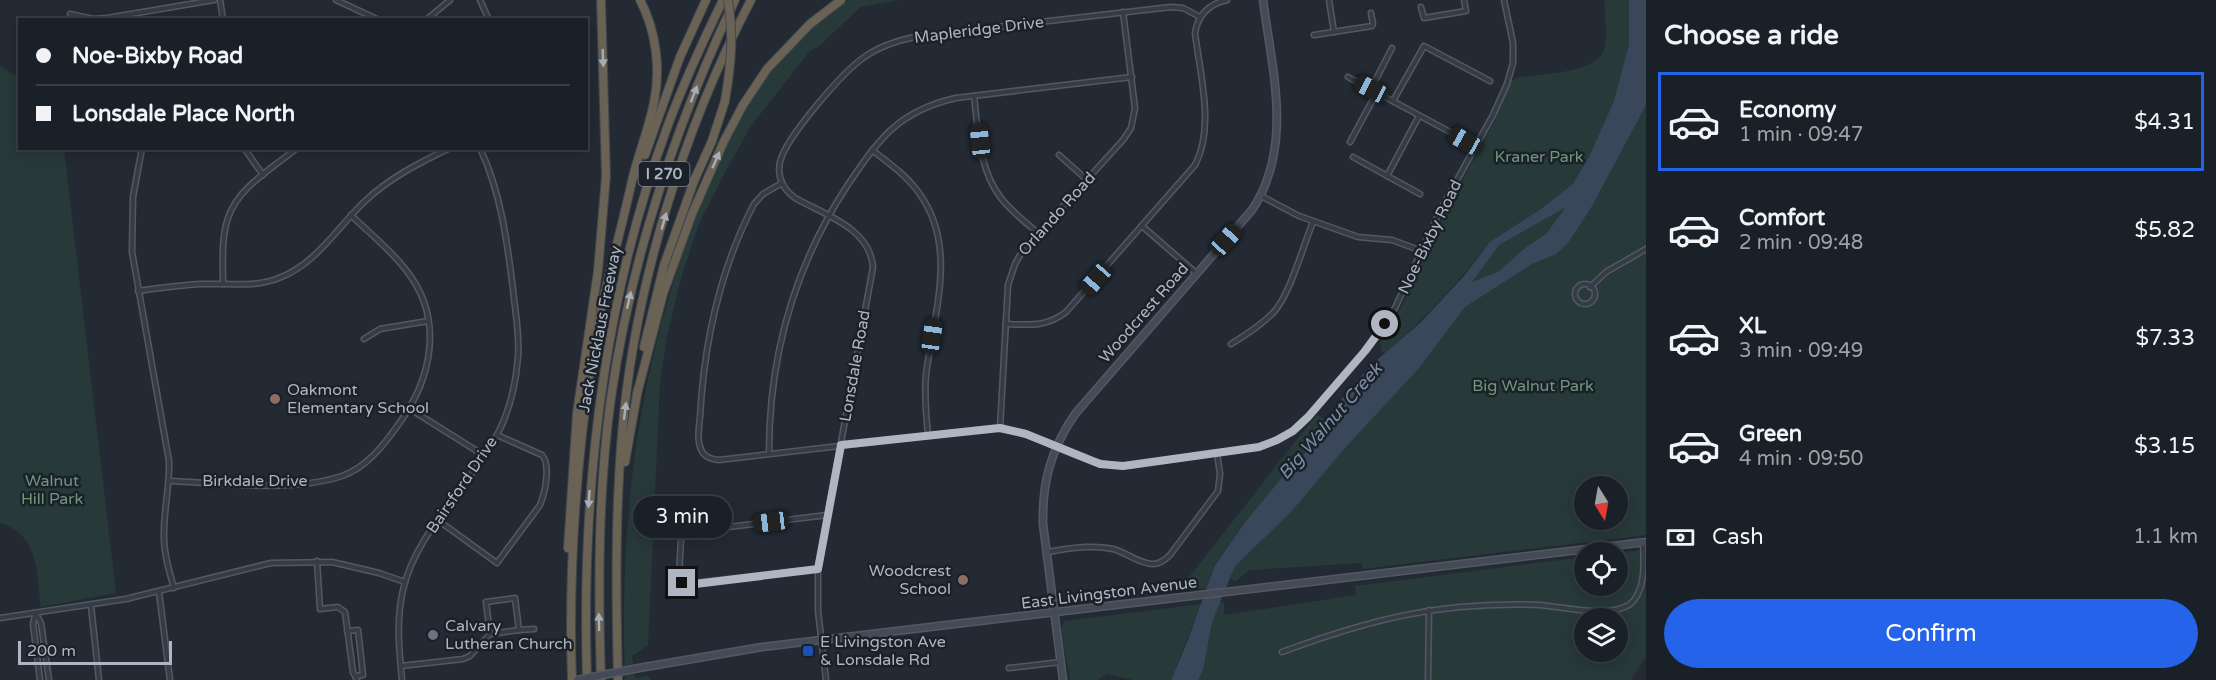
<!DOCTYPE html>
<html lang="en">
<head>
<meta charset="utf-8">
<style>
	body { margin:0; font-family:"Varela Round",sans-serif; background:#23282f; color:#f1f3f6; height:100vh; display:flex; flex-direction:column; font-size:22px; white-space:nowrap }
	* { box-sizing:border-box; margin:0 }
	p { font-size:20px; color:#9fa3a7 }
	.icon { flex:none; width:33px; height:33px; fill:none; stroke:currentColor; stroke-width:2; stroke-linecap:round; stroke-linejoin:round }
	.map { position:relative; flex:1; overflow:hidden }
	.drawer { display:flex; flex-direction:column; background:#1a2027; width:570px }
	.drawer>* { flex:none }
	.hud { position:absolute; left:18px; top:18px; width:570px; height:132px; border-radius:0px; box-shadow:0 3px 15px #0003,0 0 0 2px #383e44; display:grid; align-content:center; height:132px; padding:0 18px; background:#1a2027 }
	.needle { width:39px; rotate:169deg }
	.fabs { position:absolute; left:1574px; top:476px; display:grid; gap:12px }
	.fabs a { display:grid; place-items:center; width:54px; height:54px; border-radius:50%; background:#1a2027; box-shadow:0 3px 15px #0003,0 0 0 2px #383e44; font-size:30px }
	.scale { position:absolute; left:18px; bottom:15px; width:154px; box-sizing:border-box; padding-left:6px; border:3px solid #b0b6c1; border-top:0; font-size:16px; line-height:21px; white-space:nowrap; color:#b0b6c1; -webkit-text-stroke:4px #1b2129; paint-order:stroke }
	.end { position:absolute; width:27px; height:27px; margin:-14px; border:8px solid #b0b6c1; background:#111; box-shadow:0 0 0 3px #111 }
	.from { border-radius:50% }
	.bubble { position:absolute; height:42px; border-radius:21px; background:#1a2027; box-shadow:0 3px 15px #0003,0 0 0 2px #383e44; font-size:20px; font-weight:600; line-height:42px; text-align:center }
	.car { position:absolute; width:18px; height:36px; margin:-18px -9px; border-radius:8px; box-shadow:0 0 4px 2px #0007; background:linear-gradient(#222 24%,#8ab4d8 0 40%,#222 0 76%,#8ab4d8 0 86%,#222 0) }
	.hud b { display:flex; align-items:center; gap:21px; height:57px; font-size:22px }
	.hud b+b { border-top:2px solid #383e44 }
	.hud i { width:15px; height:15px; background:#f1f3f6 }
	ul { padding:0; list-style:none }
	li { display:flex; align-items:center; gap:18px; height:99px; margin:0 12px 9px; padding:0 6px; border:3px solid transparent; border-radius:0px }
	li div { flex:1 }
	li b { display:block; font-size:22px }
	li em { font-style:normal; font-weight:600 }
	li.current { border-color:#2563eb }
	li>.icon { width:54px; height:54px; stroke-width:1.5 }
	h2 { padding:0 18px; font-size:27px; line-height:72px }
	.pay { display:flex; align-items:center; gap:15px; height:66px; padding:0 18px; font-size:22px }
	.pay p { margin-inline-start:auto }
	.primary-button { display:flex; gap:12px; margin-top:auto; padding:12px 18px }
	.primary-button a { flex:1; height:69px; border-radius:36px; background:#2563eb; color:#fff; font-size:24px; font-weight:600; line-height:69px; text-align:center }
	main { display:flex; flex:1; min-height:0 }
	.map>svg:first-child { display:block }
	.green { fill:#283939; fill-rule:evenodd }
	.water { fill:#3a475b; fill-rule:evenodd }
	.lines { fill:none; stroke-linecap:round; stroke-linejoin:round }
	.street-casing { stroke:#535962; stroke-width:7 }
	.secondary-casing { stroke:#535962; stroke-width:9 }
	.highway-casing { stroke:#40464f; stroke-width:10 }
	.street { stroke:#363c45; stroke-width:4 }
	.secondary { stroke:#444b57; stroke-width:6 }
	.highway { stroke:#6a6254; stroke-width:8 }
	.secondary-bridge-casing { stroke:#535962; stroke-width:9; stroke-linecap:butt }
	.highway-bridge-casing { stroke:#40464f; stroke-width:10; stroke-linecap:butt }
	.secondary-bridge { stroke:#444b57; stroke-width:6 }
	.highway-bridge { stroke:#6a6254; stroke-width:8 }
	.oneway { fill:#a9aeb6 }
	.route { stroke:#b0b6c1; stroke-width:8 }
	.education-dot { fill:#8d6e63; stroke:#1b2129; stroke-width:2 }
	.worship-dot { fill:#6b7280; stroke:#1b2129; stroke-width:2 }
	.transit-dot { fill:#1a4fb4; stroke:#1b2129; stroke-width:2 }
	.labels { text-anchor:middle; dominant-baseline:central; stroke-width:5; stroke-linejoin:round; paint-order:stroke }
	.shield { fill:#1b2129; stroke:#838993; stroke-width:1.5 }
	.shield-label { font-size:15px; font-weight:bold; fill:#b0b6c1 }
	.street-label { font-size:16px; fill:#b0b6c1; stroke:#1b2129 }
	.park-label { font-size:16px; fill:#72957b; stroke:#1b2129 }
	.poi-label { font-size:16px; fill:#b0b6c1; stroke:#1b2129; text-anchor:start }
	.water-label { font-size:18px; font-style:italic; fill:#7c8da6; stroke:#1b2129 }
</style>
</head>
<body>
<main>
<div class="map">
<svg width="1646" height="680" viewBox="0 0 1646 680">
	<rect width="100%" height="100%" fill="#232a34"/>
	<g class="green">
		<path d="M847,0H899L861,7L819,46L809,52L751,126L724,174L699,224L681,278L667,336L660,383L648,645L632,656L635,678L648,676L651,680H625C619,516 638,370 696,216C729,129 766,52 847,0Z"/>
		<path d="M1604,0H1629V44L1619,83L1646,79V535L1362,569V563L1250,570L1236,581L1230,579L1233,571H1227L1482,278L1471,282L1484,249C1454,288 1422,321 1385,353L1381,351V339L1401,308L1437,228L1497,116L1511,81L1519,77C1542,74 1586,73 1601,56C1609,47 1605,12 1604,0ZM1584,486H1617V519H1584Z"/>
		<path d="M0,66L19,78L20,148L64,149L116,593L41,607C37,573 39,534 0,523Z"/>
		<polygon points="1317,414 1328,422 1320,437 1284,475 1246,521 1215,564 1207,588 1178,591"/>
		<path d="M1646,550V656L1631,680H1186L1220,602H1224V615L1356,595L1355,586L1584,557V585H1617V553ZM1584,618H1617V651H1584Z"/>
		<polygon points="1201,604 1171,680 1133,680 1107,674 1097,680 1070,680 1061,630 1064,621"/>
	</g>
	<path class="water" d="M1629,0H1646V105L1592,206L1568,243L1556,254L1532,264L1465,307L1419,368L1344,449L1291,512L1235,566L1212,622L1203,670L1198,680H1171L1187,642L1215,565L1246,521L1284,475L1320,437L1336,406L1371,365L1421,322L1463,277L1490,242L1541,209L1573,184L1590,155L1614,101L1629,44ZM1566,207L1546,234L1525,248L1498,272L1472,282L1499,245Z"/>
	<g class="lines">
		<defs>
			<g id="street">
				<polyline points="220,0 223,20"/>
				<polyline points="336,0 379,20"/>
				<polyline points="480,0 489,20"/>
				<polyline points="1329,0 1334,32"/>
				<polyline points="1421,7 1424,18 1466,11 1464,0"/>
				<polyline points="70,14 93,19 107,18 214,0"/>
				<polyline points="426,20 450,0"/>
				<polyline points="1314,35 1372,26 1373,24 1371,13"/>
				<polyline points="1348,77 1476,146"/>
				<polyline points="1371,89 1392,48"/>
				<path d="M974,96C978,130 979,170 1001,198C1011,211 1025,222 1038,233"/>
				<polyline points="1393,101 1424,46 1490,81"/>
				<polyline points="1350,142 1377,92"/>
				<path d="M142,148L133,197L132,252L169,461C170,485 164,508 164,532C163,552 169,570 174,588"/>
				<polyline points="244,148 263,175"/>
				<path d="M872,150C889,163 907,176 919,193C959,248 933,315 926,375C924,395 926,415 928,435"/>
				<polyline points="1059,155 1087,180"/>
				<polyline points="1353,157 1420,194"/>
				<polyline points="1387,176 1419,116"/>
				<path d="M782,183L763,194L754,204C720,269 704,344 700,417C699,428 696,443 703,453C707,458 712,459 719,460L993,428C1042,430 1082,471 1132,465L1259,447L1277,440L1293,431L1308,417L1365,351L1395,308L1442,207L1493,115L1507,84L1513,63V43L1504,0"/>
				<polyline points="1261,196 1299,216 1358,237 1392,240 1422,251"/>
				<polyline points="1142,226 1196,273"/>
				<path d="M223,284C223,263 221,239 228,218C238,187 273,168 297,148"/>
				<circle cx="1585" cy="294" r="10"/>
				<polyline points="1590,287 1606,272 1646,249"/>
				<path d="M138,291C159,288 180,285 202,284C228,283 254,288 279,278C316,264 337,228 364,202C389,178 419,163 450,148"/>
				<path d="M1006,324C1029,325 1047,327 1066,312L1195,165C1215,128 1200,74 1195,33C1198,14 1209,4 1227,0"/>
				<polyline points="364,339 380,329 428,321"/>
				<path d="M1231,344C1246,335 1261,325 1273,313C1290,295 1303,246 1313,222"/>
				<polyline points="410,409 485,456"/>
				<polyline points="1000,428 1008,285 1015,264 1023,250 1123,140 1131,128 1135,108 1123,12"/>
				<path d="M769,453C769,357 794,267 847,186C879,139 898,111 956,98L1132,77"/>
				<path d="M169,481C223,483 290,493 342,476C367,467 383,446 398,425C432,379 445,319 406,270C390,249 369,233 351,215"/>
				<path d="M439,521L497,563L540,505C545,493 551,465 542,455L497,435"/>
				<path d="M1046,552C1068,549 1091,544 1113,549C1126,552 1139,564 1153,564C1160,564 1165,560 1170,555L1218,491L1220,474L1217,453"/>
				<polyline points="317,561 320,609 338,607 345,612 353,672 357,680"/>
				<polyline points="818,569 684,584 679,577 681,538 688,532 827,515"/>
				<polyline points="159,592 170,680"/>
				<polyline points="91,606 99,680"/>
				<polyline points="36,614 41,623 49,680"/>
				<polyline points="35,615 33,624 40,680"/>
				<polyline points="0,618 126,599 271,563 332,562 379,573 405,582"/>
				<polyline points="519,630 534,629"/>
				<polyline points="347,631 358,630 363,675 356,676"/>
				<path d="M1282,652C1371,619 1442,601 1539,605C1565,607 1606,618 1629,605C1646,592 1644,564 1643,543"/>
				<polyline points="401,666 463,659 470,656 490,634 519,630 515,598 486,602 490,634"/>
				<polyline points="1009,668 1061,662"/>
				<path d="M402,680C399,649 396,620 403,590C416,531 472,485 499,431C510,409 516,382 518,357C520,335 515,311 513,289C507,241 501,193 480,148"/>
				<path d="M826,680L818,611V569L873,267C870,228 825,215 795,198C783,189 777,177 780,162C786,137 842,73 863,58C879,46 899,40 919,36L1171,7L1183,8L1200,17"/>
				<polyline points="1428,680 1429,610"/>
			</g>
			<g id="secondary">
				<polyline points="639,668 762,647 1646,542"/>
				<path d="M1063,680L1043,524C1042,482 1051,449 1075,414L1252,210C1294,147 1272,70 1263,0"/>
			</g>
			<g id="highway">
				<polyline points="645,155 680,57 706,0"/>
				<polyline points="644,347 664,265 694,181 712,141 725,101"/>
				<polyline points="637,394 663,294 692,214 724,141 743,105 767,69 810,24 841,0"/>
				<polyline points="625,462 638,389"/>
				<polyline points="568,548 577,413 598,271 606,176 601,0"/>
				<path d="M572,680C568,572 576,465 592,358C601,298 619,240 632,181C638,154 649,129 654,102C661,69 656,30 640,0"/>
				<path d="M587,680C581,491 602,303 668,125C684,82 703,41 723,0"/>
				<path d="M601,680C598,586 598,491 611,398C631,259 675,126 735,0"/>
				<path d="M618,680C616,598 615,516 622,434C634,288 683,130 751,0"/>
			</g>
		</defs>
		<use href="#street" class="street-casing"/>
		<use href="#secondary" class="secondary-casing"/>
		<use href="#highway" class="highway-casing"/>
		<use href="#street" class="street"/>
		<use href="#secondary" class="secondary"/>
		<use href="#highway" class="highway"/>
		<defs>
			<polyline id="secondary-bridge" points="577,680 639,668"/>
			<path id="highway-bridge" d="M725,101C731,65 734,36 728,0"/>
		</defs>
		<use href="#secondary-bridge" class="secondary-bridge-casing"/>
		<use href="#highway-bridge" class="highway-bridge-casing"/>
		<use href="#secondary-bridge" class="secondary-bridge"/>
		<use href="#highway-bridge" class="highway-bridge"/>
	</g>
	<defs><path id="oneway-solid" d="M-6-.8H1V-3.2L6.5 0L1 3.2V.8H-6Z" transform="scale(1.5)"/></defs>
	<g class="oneway">
		<use href="#oneway-solid" transform="translate(603 58) rotate(88)"/>
		<use href="#oneway-solid" transform="translate(694 94) rotate(-69)"/>
		<use href="#oneway-solid" transform="translate(716 160) rotate(-66)"/>
		<use href="#oneway-solid" transform="translate(664 221) rotate(-74)"/>
		<use href="#oneway-solid" transform="translate(629 300) rotate(-77)"/>
		<use href="#oneway-solid" transform="translate(625 411) rotate(-83)"/>
		<use href="#oneway-solid" transform="translate(589 499) rotate(94)"/>
		<use href="#oneway-solid" transform="translate(599 622) rotate(-91)"/>
	</g>
	<g class="lines">
		<polyline class="route" points="682,583 687,585 818,569 841,445 1000,428 1026,434 1100,464 1123,466 1259,447 1277,440 1293,431 1308,417 1365,351 1385,324"/>
	</g>
	<g class="education-dot">
		<circle cx="275" cy="399" r="6"/>
		<circle cx="963" cy="580" r="6"/>
	</g>
	<circle class="worship-dot" cx="433" cy="635" r="6"/>
	<rect class="transit-dot" x="802" y="645" width="12" height="12" rx="3"/>
	<g class="labels">
		<rect class="shield" x="638.5" y="162" width="51" height="24" rx="4.5"/>
		<g class="shield-label">
			<text x="664" y="174">I 270</text>
		</g>
		<g class="street-label">
			<text transform="translate(979 30) rotate(-7)">Mapleridge Drive</text>
			<text transform="translate(1057 214) rotate(-48)">Orlando Road</text>
			<text transform="translate(1430 237) rotate(-64)">Noe-Bixby Road</text>
			<text transform="translate(1144 313) rotate(-49)">Woodcrest Road</text>
			<text transform="translate(600 329) rotate(-79)">Jack Nicklaus Freeway</text>
			<text transform="translate(855 366) rotate(-80)">Lonsdale Road</text>
			<text x="255" y="481">Birkdale Drive</text>
			<text transform="translate(462 485) rotate(-56)">Bairsford Drive</text>
			<text transform="translate(1109 593) rotate(-7)">East Livingston Avenue</text>
		</g>
		<g class="park-label">
			<text x="1539" y="157">Kraner Park</text>
			<text x="1533" y="386">Big Walnut Park</text>
			<text x="52" y="481">Walnut<tspan x="52" dy="18">Hill Park</tspan></text>
		</g>
		<g class="poi-label">
			<text x="287" y="390">Oakmont<tspan x="287" dy="18">Elementary School</tspan></text>
			<text x="951" y="571" text-anchor="end">Woodcrest<tspan x="951" dy="18">School</tspan></text>
			<text x="445" y="626">Calvary<tspan x="445" dy="18">Lutheran Church</tspan></text>
			<text x="820" y="642">E Livingston Ave<tspan x="820" dy="18">&amp; Lonsdale Rd</tspan></text>
		</g>
		<g class="water-label">
			<text transform="translate(1330 421) rotate(-49)">Big Walnut Creek</text>
		</g>
	</g>
</svg>
<div class="fabs">
<a><svg class="needle" viewBox="-14 -14 28 28"><path d="M0-13l5 13h-10z" fill="#e53935"/><path d="M0 13l5-13h-10z" fill="#9fa3a7"/></svg></a>
<a><svg class="icon" aria-label="locate" viewBox="0 0 24 24"><circle cx="12" cy="12" r="6"/><path d="M12 2v4M12 18v4M2 12h4M18 12h4"/></svg></a>
<a><svg class="icon" aria-label="layers" viewBox="0 0 24 24"><path d="M12 4l9 5-9 5-9-5zM3 14l9 5 9-5"/></svg></a>
</div>
<div class="scale">200 m</div>
<i class="end from" style="left:1385px;top:324px"></i>
<i class="end" style="left:682px;top:583px"></i>
<div class="bubble" style="left:633px;top:496px;width:99px">3 min</div>
<i class="car" style="left:1371px;top:89px;rotate:298deg"></i>
<i class="car" style="left:980px;top:141px;rotate:354deg"></i>
<i class="car" style="left:1465px;top:141px;rotate:299deg"></i>
<i class="car" style="left:1226px;top:240px;rotate:42deg"></i>
<i class="car" style="left:1096px;top:279px;rotate:221deg"></i>
<i class="car" style="left:932px;top:336px;rotate:8deg"></i>
<i class="car" style="left:771px;top:522px;rotate:263deg"></i>
<div class="hud">
<b><i class="from"></i>Noe-Bixby Road</b>
<b><i></i>Lonsdale Place North</b>
</div>
</div>
<section class="drawer">
<h2>Choose a ride</h2>
<ul>
<li class="current"><svg class="icon" aria-label="car" viewBox="0 0 24 24"><path d="M5 17H2v-5l4-1 3-4h7l3 4 3 1v5h-3M9 17h6M6 11h13"/><circle cx="7" cy="17" r="2"/><circle cx="17" cy="17" r="2"/></svg><div><b>Economy</b><p>1 min · 09:47</p></div><em>$4.31</em></li>
<li><svg class="icon" aria-label="car" viewBox="0 0 24 24"><path d="M5 17H2v-5l4-1 3-4h7l3 4 3 1v5h-3M9 17h6M6 11h13"/><circle cx="7" cy="17" r="2"/><circle cx="17" cy="17" r="2"/></svg><div><b>Comfort</b><p>2 min · 09:48</p></div><em>$5.82</em></li>
<li><svg class="icon" aria-label="car" viewBox="0 0 24 24"><path d="M5 17H2v-5l4-1 3-4h7l3 4 3 1v5h-3M9 17h6M6 11h13"/><circle cx="7" cy="17" r="2"/><circle cx="17" cy="17" r="2"/></svg><div><b>XL</b><p>3 min · 09:49</p></div><em>$7.33</em></li>
<li><svg class="icon" aria-label="car" viewBox="0 0 24 24"><path d="M5 17H2v-5l4-1 3-4h7l3 4 3 1v5h-3M9 17h6M6 11h13"/><circle cx="7" cy="17" r="2"/><circle cx="17" cy="17" r="2"/></svg><div><b>Green</b><p>4 min · 09:50</p></div><em>$3.15</em></li>
</ul>
<div class="pay"><svg class="icon" aria-label="cash" viewBox="0 0 24 24"><path d="M3 7h18v10H3z"/><circle cx="12" cy="12" r="2"/></svg>Cash<p>1.1 km</p></div>
<div class="primary-button"><a>Confirm</a></div>
</section>
</main>
</body>
</html>
